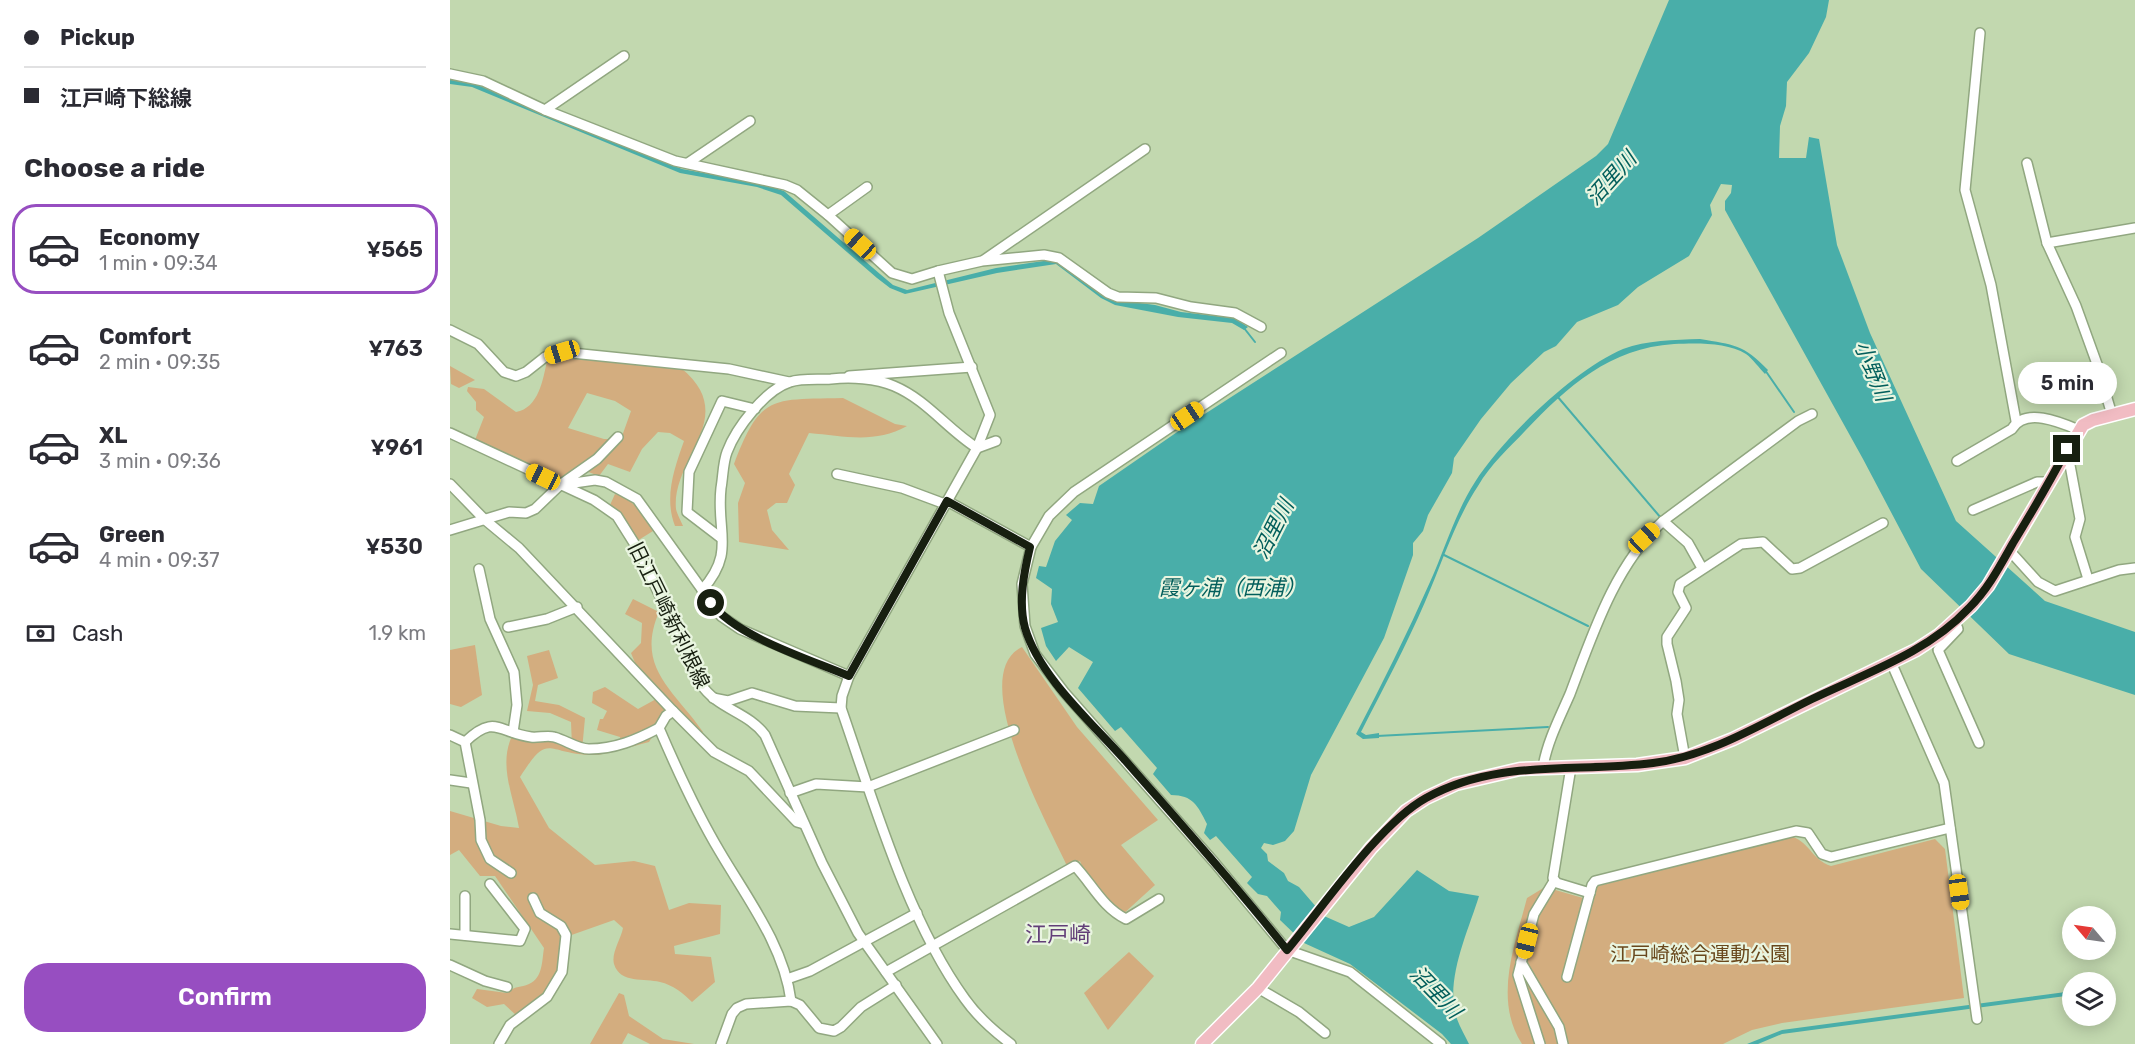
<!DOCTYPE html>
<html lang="en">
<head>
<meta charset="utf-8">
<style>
	body { margin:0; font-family:Rubik,"Noto Sans JP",sans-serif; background:#f2f2f3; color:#2b2b33; height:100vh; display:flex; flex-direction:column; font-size:22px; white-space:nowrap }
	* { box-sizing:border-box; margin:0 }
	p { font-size:20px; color:#7c7c81 }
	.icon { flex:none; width:33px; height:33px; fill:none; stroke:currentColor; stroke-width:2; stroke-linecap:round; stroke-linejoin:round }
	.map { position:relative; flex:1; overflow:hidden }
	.panel { display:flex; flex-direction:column; background:#fff; width:450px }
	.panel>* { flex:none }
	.top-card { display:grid; align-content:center; height:132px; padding:0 24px; background:#fff }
	.needle { width:39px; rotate:299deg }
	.buttons { position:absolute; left:1612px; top:906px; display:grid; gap:12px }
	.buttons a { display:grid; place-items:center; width:54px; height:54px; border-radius:50%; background:#fff; box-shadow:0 3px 15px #0003; font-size:30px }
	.end { position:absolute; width:27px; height:27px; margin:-14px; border:8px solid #171f10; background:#fff; box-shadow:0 0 0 3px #fff }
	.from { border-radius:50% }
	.bubble { position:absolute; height:42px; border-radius:21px; background:#fff; box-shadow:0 3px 15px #0003; font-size:20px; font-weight:600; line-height:42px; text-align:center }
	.car { position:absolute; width:18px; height:36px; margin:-18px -9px; border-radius:8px; box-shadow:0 0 4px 2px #0007; background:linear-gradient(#f5c518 24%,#345 0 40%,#f5c518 0 76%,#345 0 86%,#f5c518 0) }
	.top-card b { display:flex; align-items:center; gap:21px; height:57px; font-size:22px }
	.top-card b+b { border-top:2px solid #e1e1e2 }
	.top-card i { width:15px; height:15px; background:#2b2b33 }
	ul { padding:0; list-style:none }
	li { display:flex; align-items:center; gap:18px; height:90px; margin:0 12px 9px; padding:0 12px; border:3px solid transparent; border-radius:24px }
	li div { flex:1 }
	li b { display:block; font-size:22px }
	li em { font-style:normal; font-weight:600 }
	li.on { border-color:#974ec1 }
	li>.icon { width:54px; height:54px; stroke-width:1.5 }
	h2 { padding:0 24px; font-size:27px; line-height:72px }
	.pay { display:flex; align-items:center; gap:15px; height:66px; padding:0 24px; font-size:22px }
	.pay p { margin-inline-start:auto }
	.primary-button { display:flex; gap:12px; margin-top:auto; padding:12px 24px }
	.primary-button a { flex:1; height:69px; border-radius:24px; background:#974ec1; color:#fff; font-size:24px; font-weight:600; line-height:69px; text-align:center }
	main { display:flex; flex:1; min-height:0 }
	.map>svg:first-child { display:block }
	.green { fill:#d3ad7f; fill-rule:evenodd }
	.water { fill:#49aea9 }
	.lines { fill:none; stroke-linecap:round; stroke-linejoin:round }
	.stream { stroke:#49aea9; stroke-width:2 }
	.minor-casing { stroke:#91a780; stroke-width:12 }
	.major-casing { stroke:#fff; stroke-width:15 }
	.minor { stroke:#fff; stroke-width:9 }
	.major { stroke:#f1bcc3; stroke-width:12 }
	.route { stroke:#171f10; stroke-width:8 }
	.labels { text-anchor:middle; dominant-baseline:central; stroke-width:4.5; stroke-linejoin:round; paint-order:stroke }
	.street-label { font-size:20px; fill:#171f10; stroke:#e9f5e0 }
	.park-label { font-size:20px; fill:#69481c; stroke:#e9f5e0 }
	.water-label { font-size:21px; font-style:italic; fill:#025e5b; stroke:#e9f5e0 }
	.quarter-label { font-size:22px; fill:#623f78; stroke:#e9f5e0 }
</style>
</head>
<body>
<main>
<section class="panel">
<div class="top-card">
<b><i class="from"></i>Pickup</b>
<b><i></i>江戸崎下総線</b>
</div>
<h2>Choose a ride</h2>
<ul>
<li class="on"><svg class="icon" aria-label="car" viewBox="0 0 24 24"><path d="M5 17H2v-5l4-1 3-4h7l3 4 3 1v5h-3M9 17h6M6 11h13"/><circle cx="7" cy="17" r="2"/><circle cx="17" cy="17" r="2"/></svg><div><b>Economy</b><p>1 min · 09:34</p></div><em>¥565</em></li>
<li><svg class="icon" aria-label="car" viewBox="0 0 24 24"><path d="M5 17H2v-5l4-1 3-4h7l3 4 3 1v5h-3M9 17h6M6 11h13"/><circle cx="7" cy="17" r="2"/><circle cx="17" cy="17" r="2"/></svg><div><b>Comfort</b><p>2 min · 09:35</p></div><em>¥763</em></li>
<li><svg class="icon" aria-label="car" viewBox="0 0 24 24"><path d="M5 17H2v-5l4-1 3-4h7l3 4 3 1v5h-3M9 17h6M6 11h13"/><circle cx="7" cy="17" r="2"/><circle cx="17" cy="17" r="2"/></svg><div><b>XL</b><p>3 min · 09:36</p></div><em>¥961</em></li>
<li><svg class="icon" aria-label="car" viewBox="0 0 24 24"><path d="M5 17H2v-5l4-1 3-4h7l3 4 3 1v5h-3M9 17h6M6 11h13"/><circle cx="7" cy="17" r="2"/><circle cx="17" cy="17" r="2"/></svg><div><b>Green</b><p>4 min · 09:37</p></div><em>¥530</em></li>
</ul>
<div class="pay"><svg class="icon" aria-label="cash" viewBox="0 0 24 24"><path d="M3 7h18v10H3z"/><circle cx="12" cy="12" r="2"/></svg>Cash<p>1.9 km</p></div>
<div class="primary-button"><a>Confirm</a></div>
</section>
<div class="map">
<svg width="1685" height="1044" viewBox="0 0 1685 1044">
	<rect width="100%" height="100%" fill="#c2d8af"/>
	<g class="green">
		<path d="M112,356L231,368C291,417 221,458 226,509C227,514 231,521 233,526H225C214,498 224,469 234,441L220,433L208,432L192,449L180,472L158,464L149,476L128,468L106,481L25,440L34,417L26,410V402L17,391L18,387L34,389L66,412C89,408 93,379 97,361ZM137,393L165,401L181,411L171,439H154L118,428Z"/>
		<polygon points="0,366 25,380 9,388 1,384"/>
		<path d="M393,398L445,424L457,426C425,444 394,436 359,433L339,474L345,485L337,503H326L317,510L322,530L339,550L289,542L288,503L295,483L284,464C311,393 322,400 393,398Z"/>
		<path d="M165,494C184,499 193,514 203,531L187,541L160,505Z"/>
		<path d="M183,599L209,612C185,668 224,690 253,732L244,735L223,711L216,716L199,742C181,746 157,756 139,755C95,753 99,732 70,777L99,828L145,865L184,861L205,866L219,910L239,903L271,905L270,934L224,946L225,954L261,957L265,982L242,1002C233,993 223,985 210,982C195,978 170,984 164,964C161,953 171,939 173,928L164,920L113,938L105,990L67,1016L54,1004L37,1007L22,998L27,989L57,993C66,985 70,988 79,984C93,978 92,960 94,948L45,876H30L9,850L0,855V811L51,826L69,828C64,797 48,766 62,736L104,737L122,746L121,722L100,713L77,711L83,685L77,656L99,650L108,678L88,685L85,701L109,705L135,718L132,750L171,745L170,737L147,730L150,719H153L157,711L142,703L143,692L155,687L188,709L208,698L190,675L181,653L191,643L192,623L175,614Z"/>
		<polygon points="25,645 32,695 11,707 0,704 0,650"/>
		<path d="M572,647L627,727L708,820L671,845L705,885L671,916L639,885L630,861L618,868C600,828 514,675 572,647Z"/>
		<path d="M1343,837C1360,843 1362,860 1381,866L1485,839L1495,849L1514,998L1332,1023L1302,1030L1273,1044H1072C1043,999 1065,945 1077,898L1095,887L1140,900L1144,887Z"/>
		<polygon points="679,952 704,976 658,1030 634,993"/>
		<polygon points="169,993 174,995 179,1016 213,1039 244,1044 200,1044 178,1033 172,1044 140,1044"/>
	</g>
	<g class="water">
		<path d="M1219,0H1379L1376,17L1359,53L1337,82L1336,106L1330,126L1329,158H1356L1359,137L1369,139L1387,245L1420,333L1506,521L1595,601L1685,632V695L1559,654L1471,569L1413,459L1275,210V201L1281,193L1282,185L1271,184L1260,205L1262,215L1239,256L1188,287L1168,305L1127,322L1106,346L1094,352L1061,383L1031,419L1004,458L1002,473L978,515L973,531L963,543V555L934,638L861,775L844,831L835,841L823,845L814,843L811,848L817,854L818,861L834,873L838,881L849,887L874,916L899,927L924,917L967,870L999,891L1029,896C1018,932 994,981 1007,1019C1010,1027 1015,1036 1019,1044H1001L992,1034L900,964L854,943L830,920L831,912L817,896L808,894L797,883L802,877L766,836L760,840L754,833L757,824C748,806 743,795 721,795L703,774L707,768L671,727L665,731L628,688L643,662L619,647L606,661L596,646L591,628L608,622L601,604L602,589L586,578L589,566L596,567L605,541L622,520L616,515L630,503L643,504L649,486L733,428L1028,238L1146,156L1158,144Z"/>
		<polygon points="0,79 23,83 232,169 310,183 334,191 430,274 443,285 457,290 546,268 607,259 667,300 705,305 731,312 784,318 798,327 794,330 782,323 728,317 665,305 651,298 606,264 547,273 455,294 440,288 427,278 331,195 307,187 230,173 22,87 0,84"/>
		<path d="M1250,339C1284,345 1293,344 1318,370L1315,374C1309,368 1303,359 1296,354C1277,342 1246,343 1224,344C1160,348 1118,386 1075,431C1059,448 1040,465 1028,486C1005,521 992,563 975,602C956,646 933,689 911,732L916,735L929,733V738L913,739L906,734C932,684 957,634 980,582C995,549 1005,513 1025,482C1053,438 1125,369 1173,349C1197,340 1224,340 1250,339Z"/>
		<polygon points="1623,991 1623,995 1332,1034 1308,1044 1297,1044 1332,1030"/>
	</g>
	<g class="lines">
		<g class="stream">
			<polyline points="794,328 805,342"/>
			<polyline points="1315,370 1344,412"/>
			<polyline points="1107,396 1211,518"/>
			<polyline points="994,555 1138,626"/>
			<polyline points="927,736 1098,727"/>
		</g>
		<defs>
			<g id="minor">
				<polyline points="1530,33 1515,190 1541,285 1566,421"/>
				<polyline points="0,74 33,81 95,110 225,161 335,185 347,190 378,215 442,273 462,279 488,271"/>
				<polyline points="95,110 174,56"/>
				<polyline points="238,163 300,121"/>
				<polyline points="1577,163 1597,243 1626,306 1647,364 1662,415"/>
				<polyline points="378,215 417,187"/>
				<polyline points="1597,243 1685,228"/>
				<polyline points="534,260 695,149"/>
				<polyline points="0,330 28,344 54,372 66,376 76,372 95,357 112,352 279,369 339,382"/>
				<polyline points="831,353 624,492 599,516 581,547 572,584 575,626 585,654 614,692 764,862 837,950 900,972 991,1044"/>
				<polyline points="399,376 522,367"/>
				<path d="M0,433L144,500L167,516L189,551L250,683C268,710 297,711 315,735L372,863L408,933L487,1044"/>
				<polyline points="1617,449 1630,519 1625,537 1638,579"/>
				<path d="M1507,461L1562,429C1575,407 1610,422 1629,430"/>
				<polyline points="387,474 452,488 495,504"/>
				<path d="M0,484L34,519L69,548L223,711L216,716L209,728C227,770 246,812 270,852C297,898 334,946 341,1001"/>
				<polyline points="110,485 145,480 156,482 187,499 271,616 290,629 399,676"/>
				<polyline points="497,501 581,547"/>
				<polyline points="1523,510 1587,482 1599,482"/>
				<polyline points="1213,521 1238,543 1252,568"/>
				<polyline points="0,530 59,512 76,513 85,509 110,485 147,459 168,437"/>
				<polyline points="271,538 237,512 239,472 272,401 305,409"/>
				<polyline points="1559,550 1588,582 1605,591 1669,570 1685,568"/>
				<polyline points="29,569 40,619 64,672 67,705 63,732"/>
				<path d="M252,590C286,552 266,532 271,488C273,477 273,462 277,452C286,428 315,390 340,382C352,378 368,380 381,379C400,377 426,378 444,386C477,400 497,429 527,448L546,441"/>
				<polyline points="1505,622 1508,629 1488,650 1529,743"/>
				<polyline points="58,627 97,619 127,607"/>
				<polyline points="1441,662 1494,783 1527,1019"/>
				<polyline points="263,698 278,701 302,693 345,706 391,708"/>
				<polyline points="223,711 264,752 299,771 347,822 354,824"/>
				<polyline points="0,735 15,742 30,820 31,840 40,859 61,873"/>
				<path d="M15,742C45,713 49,733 81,737C88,738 97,735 104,737C116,740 127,749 139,749C165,749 186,740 209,728"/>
				<polyline points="1235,758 1227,714 1229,700 1226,681 1217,644 1217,637 1236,608 1228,592 1230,584 1291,544 1313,542 1342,569 1350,568 1433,523"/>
				<path d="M1093,767C1097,742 1110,717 1120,694C1143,633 1165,565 1213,521L1348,421L1362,414"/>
				<polyline points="1121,767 1103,878 1107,883 1140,893"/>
				<polyline points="0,780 21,783"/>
				<polyline points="340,793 366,784 418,787 564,730"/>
				<polyline points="0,934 70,941 75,929 40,884"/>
				<polyline points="15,935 15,896"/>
				<polyline points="1071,962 1109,1027 1113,1044"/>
				<polyline points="0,965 35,981 57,987"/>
				<path d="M436,972L625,866C642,884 653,908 676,919L709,899"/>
				<polyline points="1117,977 1142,885 1145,881 1346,831 1358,833 1372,854 1381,857 1500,828"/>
				<polyline points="337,979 360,971 467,913"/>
				<polyline points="808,988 849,1012 875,1033"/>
				<polyline points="49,1044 60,1025 97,997 112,972 116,935 111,926 90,913 83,898"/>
				<polyline points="271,1044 282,1014 287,1008 296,1004 341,1001 350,1005 369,1028 384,1031 391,1027 411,1007 446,985"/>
				<path d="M561,1044C545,1032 527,1016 515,999C458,921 423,800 391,708L392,696L399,676L527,448L540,415L499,313L488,271L532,261L594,255L609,258L658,293L668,297L706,298L741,307L785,313L811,327"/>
				<polyline points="1090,1044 1068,975 1084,914 1104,881"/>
			</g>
			<polyline id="major" points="752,1044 808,988 921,848 956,811 976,798 1006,784 1070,769 1187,765 1235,758 1283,739 1466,650 1489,635 1521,606 1538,586 1633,425 1643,420 1685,409"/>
		</defs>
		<use href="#minor" class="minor-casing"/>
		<use href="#major" class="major-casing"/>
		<use href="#minor" class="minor"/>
		<use href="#major" class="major"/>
	</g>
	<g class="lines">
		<path class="route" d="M261,603C287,637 359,659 399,676L497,501L580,547C574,572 568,602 575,628C589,676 641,722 674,759C729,822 785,884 837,950C873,907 929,824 976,798C1048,758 1126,773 1203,763C1260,756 1311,724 1362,699C1416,673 1477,653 1519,608C1538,589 1550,566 1563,543C1582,512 1600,481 1617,449"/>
	</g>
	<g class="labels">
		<g class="street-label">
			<text transform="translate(219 615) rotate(64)">旧江戸崎新利根線</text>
		</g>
		<g class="park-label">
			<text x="1250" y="954">江戸崎総合運動公園</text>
		</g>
		<g class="water-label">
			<text transform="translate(1161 178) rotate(-48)">沼里川</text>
			<text transform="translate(1423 371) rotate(68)">小野川</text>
			<text transform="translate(823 529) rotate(-63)">沼里川</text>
			<text x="782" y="587">霞ヶ浦（西浦）</text>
			<text transform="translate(986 992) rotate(46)">沼里川</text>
		</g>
		<g class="quarter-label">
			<text x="608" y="934">江戸崎</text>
		</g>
	</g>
</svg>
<div class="buttons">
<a><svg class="needle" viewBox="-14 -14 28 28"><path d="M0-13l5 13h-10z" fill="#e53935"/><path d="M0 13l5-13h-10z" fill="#7c7c81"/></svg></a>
<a><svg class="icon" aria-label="layers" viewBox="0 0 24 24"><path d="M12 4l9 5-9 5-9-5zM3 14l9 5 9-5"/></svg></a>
</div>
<i class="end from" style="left:261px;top:603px"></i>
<i class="end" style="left:1617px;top:449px"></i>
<div class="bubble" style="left:1568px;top:362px;width:99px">5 min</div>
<i class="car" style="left:410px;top:244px;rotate:312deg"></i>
<i class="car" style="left:112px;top:352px;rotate:253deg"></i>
<i class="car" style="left:737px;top:416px;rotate:56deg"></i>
<i class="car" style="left:93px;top:477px;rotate:295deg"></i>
<i class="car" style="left:1194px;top:538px;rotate:47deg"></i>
<i class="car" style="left:1509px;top:892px;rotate:172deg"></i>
<i class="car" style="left:1077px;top:941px;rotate:194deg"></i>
</div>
</main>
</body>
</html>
